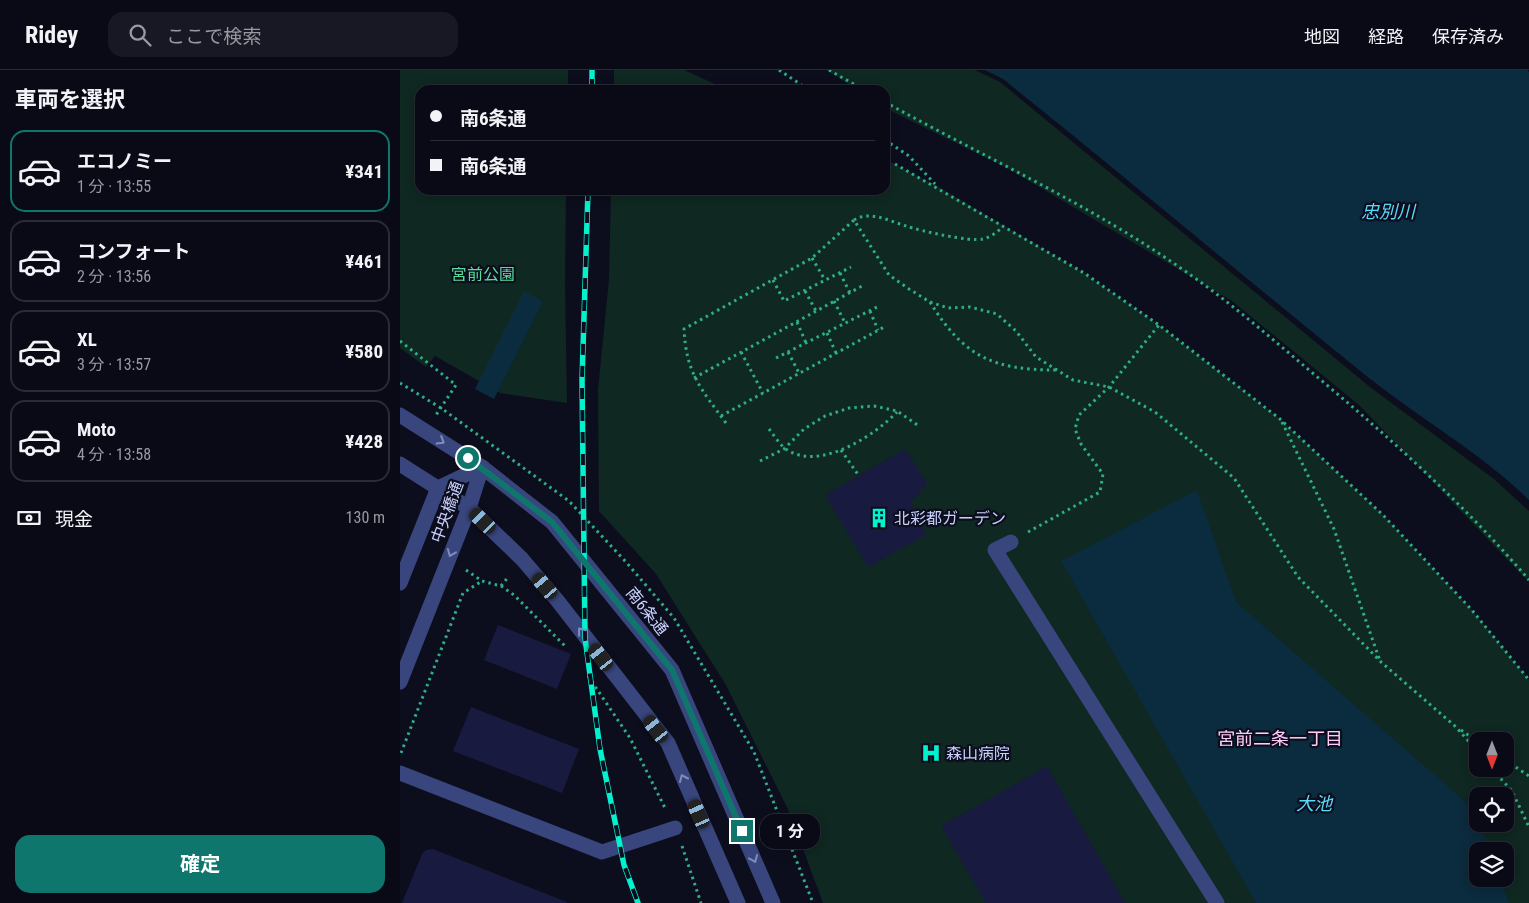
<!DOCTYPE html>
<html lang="ja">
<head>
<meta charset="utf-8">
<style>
	body { margin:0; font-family:"Roboto Condensed","Noto Sans JP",sans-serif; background:#171823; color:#f1f3f6; height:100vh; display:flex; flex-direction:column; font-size:19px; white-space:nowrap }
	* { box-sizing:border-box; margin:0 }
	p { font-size:16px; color:#999aa1 }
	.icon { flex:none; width:28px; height:28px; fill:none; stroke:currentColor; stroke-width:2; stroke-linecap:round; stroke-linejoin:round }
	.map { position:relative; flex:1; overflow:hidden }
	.side { display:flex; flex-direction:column; background:#090a16; width:400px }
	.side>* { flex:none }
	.top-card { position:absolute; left:15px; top:15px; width:475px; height:110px; border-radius:15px; box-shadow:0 2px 12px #0003,0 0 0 1px #292b35; display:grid; align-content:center; height:110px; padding:0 15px; background:#090a16 }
	.needle { width:32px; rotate:180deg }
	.tools { position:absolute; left:1069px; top:662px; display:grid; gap:10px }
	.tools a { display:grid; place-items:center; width:45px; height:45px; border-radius:10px; background:#090a16; box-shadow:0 2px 12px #0003,0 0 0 1px #292b35; font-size:25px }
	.end { position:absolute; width:22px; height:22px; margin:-11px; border:6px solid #0f766e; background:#fff; box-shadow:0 0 0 2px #fff }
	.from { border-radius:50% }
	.bubble { position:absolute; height:35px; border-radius:15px; background:#090a16; box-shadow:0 2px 12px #0003,0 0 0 1px #292b35; font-size:16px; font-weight:700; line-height:35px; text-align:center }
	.car { position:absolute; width:15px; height:30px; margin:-15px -8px; border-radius:6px; box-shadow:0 0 4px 1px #0007; background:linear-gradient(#222 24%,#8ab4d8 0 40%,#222 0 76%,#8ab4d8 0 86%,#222 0) }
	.top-card b { display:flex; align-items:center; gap:18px; height:48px; font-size:19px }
	.top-card b+b { border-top:1px solid #292b35 }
	.top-card i { width:12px; height:12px; background:#f1f3f6 }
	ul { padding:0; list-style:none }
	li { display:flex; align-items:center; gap:15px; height:82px; margin:0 10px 8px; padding:0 5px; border:2px solid #292b35; border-radius:15px }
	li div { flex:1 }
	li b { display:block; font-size:19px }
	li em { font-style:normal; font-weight:700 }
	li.on { border-color:#0f766e }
	li>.icon { width:45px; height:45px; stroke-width:1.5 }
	h2 { padding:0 15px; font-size:22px; line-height:60px }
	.pay { display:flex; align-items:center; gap:12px; height:55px; padding:0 15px; font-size:19px }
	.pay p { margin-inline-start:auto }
	.action { display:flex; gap:10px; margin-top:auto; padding:10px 15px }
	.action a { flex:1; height:58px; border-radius:15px; background:#0f766e; color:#fff; font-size:20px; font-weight:700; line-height:58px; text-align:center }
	header { display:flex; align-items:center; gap:30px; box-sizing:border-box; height:70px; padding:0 25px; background:#090a16; border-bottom:1px solid #292b35 }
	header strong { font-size:24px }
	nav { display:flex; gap:28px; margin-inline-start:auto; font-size:18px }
	.search { width:350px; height:45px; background:#171823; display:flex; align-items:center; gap:12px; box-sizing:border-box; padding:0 18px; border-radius:15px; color:#999aa1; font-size:19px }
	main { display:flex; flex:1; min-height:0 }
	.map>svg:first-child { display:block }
	.green { fill:#0f2821; fill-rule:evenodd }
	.water { fill:#0b2b3e }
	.building { fill:#191a3f }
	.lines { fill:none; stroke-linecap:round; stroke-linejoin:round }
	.path { stroke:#2eae86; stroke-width:3; stroke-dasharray:2.5 4; stroke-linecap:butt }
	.minor { stroke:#38467d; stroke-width:15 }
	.rail-casing { stroke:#03f2ce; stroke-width:5.5 }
	.rail { stroke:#0c0e1e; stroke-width:4; stroke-dasharray:11; stroke-linecap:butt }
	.oneway { stroke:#818cbe }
	.route { stroke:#0f766e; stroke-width:6 }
	.labels { text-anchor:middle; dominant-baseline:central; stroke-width:4.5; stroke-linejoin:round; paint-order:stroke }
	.park-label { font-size:16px; fill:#58dd9a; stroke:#0c0e1e }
	.street-label { font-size:16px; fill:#cad1fe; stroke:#0c0e1e }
	.poi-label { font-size:16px; fill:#cad1fe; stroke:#0c0e1e; text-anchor:start }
	.water-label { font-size:18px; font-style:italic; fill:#59dafd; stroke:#0c0e1e }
	.neighbourhood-label { font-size:18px; fill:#feccf9; stroke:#0c0e1e }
</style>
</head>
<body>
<header>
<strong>Ridey</strong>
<div class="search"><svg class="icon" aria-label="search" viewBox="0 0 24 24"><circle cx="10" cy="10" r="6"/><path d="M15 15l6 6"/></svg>ここで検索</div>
<nav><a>地図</a><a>経路</a><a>保存済み</a></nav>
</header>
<main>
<section class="side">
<h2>車両を選択</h2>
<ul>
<li class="on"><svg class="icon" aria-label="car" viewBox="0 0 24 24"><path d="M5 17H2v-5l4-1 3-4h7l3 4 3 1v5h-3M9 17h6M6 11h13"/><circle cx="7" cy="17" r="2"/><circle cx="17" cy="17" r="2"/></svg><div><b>エコノミー</b><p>1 分 · 13:55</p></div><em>¥341</em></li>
<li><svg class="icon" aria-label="car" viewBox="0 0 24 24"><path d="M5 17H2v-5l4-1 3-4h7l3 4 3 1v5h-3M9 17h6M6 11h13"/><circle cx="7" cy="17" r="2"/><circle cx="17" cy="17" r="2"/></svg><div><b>コンフォート</b><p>2 分 · 13:56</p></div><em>¥461</em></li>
<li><svg class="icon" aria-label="car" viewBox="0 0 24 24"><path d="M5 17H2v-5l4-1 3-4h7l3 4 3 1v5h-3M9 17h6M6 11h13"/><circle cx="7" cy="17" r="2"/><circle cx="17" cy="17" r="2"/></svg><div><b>XL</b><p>3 分 · 13:57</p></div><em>¥580</em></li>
<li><svg class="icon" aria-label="car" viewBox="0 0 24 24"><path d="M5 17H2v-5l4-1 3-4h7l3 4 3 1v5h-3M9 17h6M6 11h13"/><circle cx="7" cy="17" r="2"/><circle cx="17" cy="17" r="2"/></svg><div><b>Moto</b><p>4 分 · 13:58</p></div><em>¥428</em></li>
</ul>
<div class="pay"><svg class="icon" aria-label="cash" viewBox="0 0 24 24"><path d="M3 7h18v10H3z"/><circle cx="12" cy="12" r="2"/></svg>現金<p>130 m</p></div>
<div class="action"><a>確定</a></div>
</section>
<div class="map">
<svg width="1129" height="833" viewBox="0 0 1129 833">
	<rect width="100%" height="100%" fill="#0c0e1e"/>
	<g class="green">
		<polygon points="0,0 168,0 168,20 20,20 20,120 166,120 165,214 167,333 100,323 35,286 26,297 0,278"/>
		<polygon points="214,0 284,0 328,20 214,20"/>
		<polygon points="427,0 575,0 600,12 970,317 1094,409 1129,441 1129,512 959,335 832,231 607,98 493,42 485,37 485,20 458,20"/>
		<path d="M485,89L537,116L684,203L759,255L880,349L983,445L1071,539L1129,610V833H423L388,739L326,615L256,504L199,441L198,320L209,209L211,120H485ZM1078,671H1105V699H1078ZM1078,726H1105V754H1078ZM1078,781H1105V809H1078Z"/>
	</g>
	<g class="water">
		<path d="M585,0H1127L1129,2V430C1081,383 1022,350 969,308C846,209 726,107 603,9Z"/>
		<polygon points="124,221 143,231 94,329 75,319"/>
		<polygon points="797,420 836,532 1074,739 1078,754 1080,754 1090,781 1078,781 1078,809 1100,809 1109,833 856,833 661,491"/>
	</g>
	<g class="building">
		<polygon points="505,379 527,413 511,432 526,465 468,497 425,425"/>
		<polygon points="98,555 171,584 157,619 84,590"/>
		<polygon points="71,637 179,679 162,723 53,681"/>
		<polygon points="647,696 725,833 586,833 541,756"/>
		<polygon points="33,779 167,832 167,833 2,833 22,784 26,780"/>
	</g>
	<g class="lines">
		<g class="path">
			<polyline points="379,0 409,20"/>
			<polyline points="429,0 464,20"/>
			<path d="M485,32C584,87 689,134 782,199C829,231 872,269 915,305C991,369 1065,435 1129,510"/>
			<polyline points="485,70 509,86 535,114"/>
			<polyline points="495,94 684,203 759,255 880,349 983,445 1071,539 1129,610"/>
			<path d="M454,150C470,140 489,151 506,156C521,161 569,172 583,169C591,167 597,162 603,157"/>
			<polyline points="412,188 425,210"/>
			<polyline points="440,203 450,223"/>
			<polyline points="373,210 384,231 451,197"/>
			<polyline points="405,221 416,241"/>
			<polyline points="434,231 445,253"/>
			<path d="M530,232C564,287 593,300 657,300"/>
			<polyline points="470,241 478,260"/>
			<polyline points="397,252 406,273"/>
			<polyline points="427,263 436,283"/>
			<polyline points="0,271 56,315 36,345"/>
			<polyline points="341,282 363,323"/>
			<polyline points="388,282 399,303"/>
			<polyline points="376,288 477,237"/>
			<polyline points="294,308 462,216"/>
			<polyline points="0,313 41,338 169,431 226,492 274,548 354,682 413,833"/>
			<polyline points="321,346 486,256"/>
			<polyline points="882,352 934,459 980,591"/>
			<path d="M326,353C301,319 286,303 284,259L412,188L454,150L489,205L509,219L530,232L548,238L570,237L597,244L616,261L636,287L673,310L709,317L755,342L834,408L898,507L981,592L1056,657L1078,682"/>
			<path d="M369,359C376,368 382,379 393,383C426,397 475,365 497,342"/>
			<polyline points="441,380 459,406"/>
			<polyline points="360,391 384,379 404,359 425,346 449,338 474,336 497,341 519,356"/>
			<polyline points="628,462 700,422 703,404 681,374 675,359 679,345 709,317 759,255"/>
			<polyline points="66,500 82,511 101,516 114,525 166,577"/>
			<polyline points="101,516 109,506"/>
			<polyline points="188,606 230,668 266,740"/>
			<polyline points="1061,660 1078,672"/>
			<polyline points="1,683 63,523 82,511"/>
			<polyline points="1105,690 1129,706"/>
			<polyline points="1092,699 1112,721 1129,757"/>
			<polyline points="282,776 301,833"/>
		</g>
		<g class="minor">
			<polyline points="0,345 82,397 152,452 272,600 373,833"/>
			<polyline points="0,394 69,438 122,489 157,530 268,673 338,833"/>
			<polyline points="611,472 595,480 817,833"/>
			<polyline points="0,513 38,418 82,397"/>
			<polyline points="0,612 69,438 82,397"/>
			<polyline points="0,703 202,782 275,758"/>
		</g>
		<defs>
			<g id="rail">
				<polyline points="192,20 192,0"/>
				<polyline points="188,120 182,310 185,568 200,679 224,795 238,833"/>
			</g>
		</defs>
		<use href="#rail" class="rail-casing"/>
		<use href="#rail" class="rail"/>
	</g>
	<defs><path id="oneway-chevron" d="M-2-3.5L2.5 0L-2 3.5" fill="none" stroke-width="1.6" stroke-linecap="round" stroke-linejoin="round" transform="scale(1.25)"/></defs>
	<g class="oneway">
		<use href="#oneway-chevron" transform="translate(41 371) rotate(32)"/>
		<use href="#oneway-chevron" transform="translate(51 483) rotate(112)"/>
		<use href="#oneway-chevron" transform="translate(181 561) rotate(-128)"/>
		<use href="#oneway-chevron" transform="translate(283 708) rotate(-114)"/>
		<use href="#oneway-chevron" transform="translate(354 789) rotate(67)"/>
	</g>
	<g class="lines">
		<polyline class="route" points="68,388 152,452 272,600 342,761"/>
	</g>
	<defs>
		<symbol id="building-bare" viewBox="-9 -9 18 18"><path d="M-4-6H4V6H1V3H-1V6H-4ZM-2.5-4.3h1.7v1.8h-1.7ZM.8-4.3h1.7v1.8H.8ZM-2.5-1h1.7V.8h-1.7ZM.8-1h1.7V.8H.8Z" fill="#03f2ce" stroke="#0c0e1e" stroke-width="2.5" paint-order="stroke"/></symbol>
		<symbol id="hospital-bare" viewBox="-9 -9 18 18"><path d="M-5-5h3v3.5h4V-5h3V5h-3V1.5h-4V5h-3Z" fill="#03f2ce" stroke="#0c0e1e" stroke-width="2.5" paint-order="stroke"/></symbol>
	</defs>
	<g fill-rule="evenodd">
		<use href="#building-bare" x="465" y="434" width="28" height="28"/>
		<use href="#hospital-bare" x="517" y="669" width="28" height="28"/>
	</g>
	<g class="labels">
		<g class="park-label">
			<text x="83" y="204">宮前公園</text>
		</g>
		<g class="street-label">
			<text transform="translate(47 442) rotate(-70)">中央橋通</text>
			<text transform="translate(247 541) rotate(51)">南6条通</text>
		</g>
		<g class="poi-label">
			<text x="494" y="448">北彩都ガーデン</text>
			<text x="546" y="683">森山病院</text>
		</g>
		<g class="water-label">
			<text x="988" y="141">忠別川</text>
			<text x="914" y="733">大池</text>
		</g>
		<g class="neighbourhood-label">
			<text x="880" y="668">宮前二条一丁目</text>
		</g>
	</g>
</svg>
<div class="tools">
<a><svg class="needle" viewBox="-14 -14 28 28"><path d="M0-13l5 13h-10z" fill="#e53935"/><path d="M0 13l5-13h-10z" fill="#999aa1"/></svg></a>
<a><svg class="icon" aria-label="locate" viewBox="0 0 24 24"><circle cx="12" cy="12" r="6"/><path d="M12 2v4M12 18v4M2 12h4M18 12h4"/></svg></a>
<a><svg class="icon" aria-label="layers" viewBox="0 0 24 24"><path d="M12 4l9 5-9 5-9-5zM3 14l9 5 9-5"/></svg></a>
</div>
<i class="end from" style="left:68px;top:388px"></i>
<i class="end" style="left:342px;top:761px"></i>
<div class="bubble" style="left:360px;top:744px;width:60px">1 分</div>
<i class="car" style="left:83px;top:451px;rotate:314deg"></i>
<i class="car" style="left:145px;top:516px;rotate:320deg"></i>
<i class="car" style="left:201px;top:587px;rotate:323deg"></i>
<i class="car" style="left:256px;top:659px;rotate:322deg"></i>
<i class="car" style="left:299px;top:744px;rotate:336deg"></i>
<div class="top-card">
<b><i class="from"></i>南6条通</b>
<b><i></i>南6条通</b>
</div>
</div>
</main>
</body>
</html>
